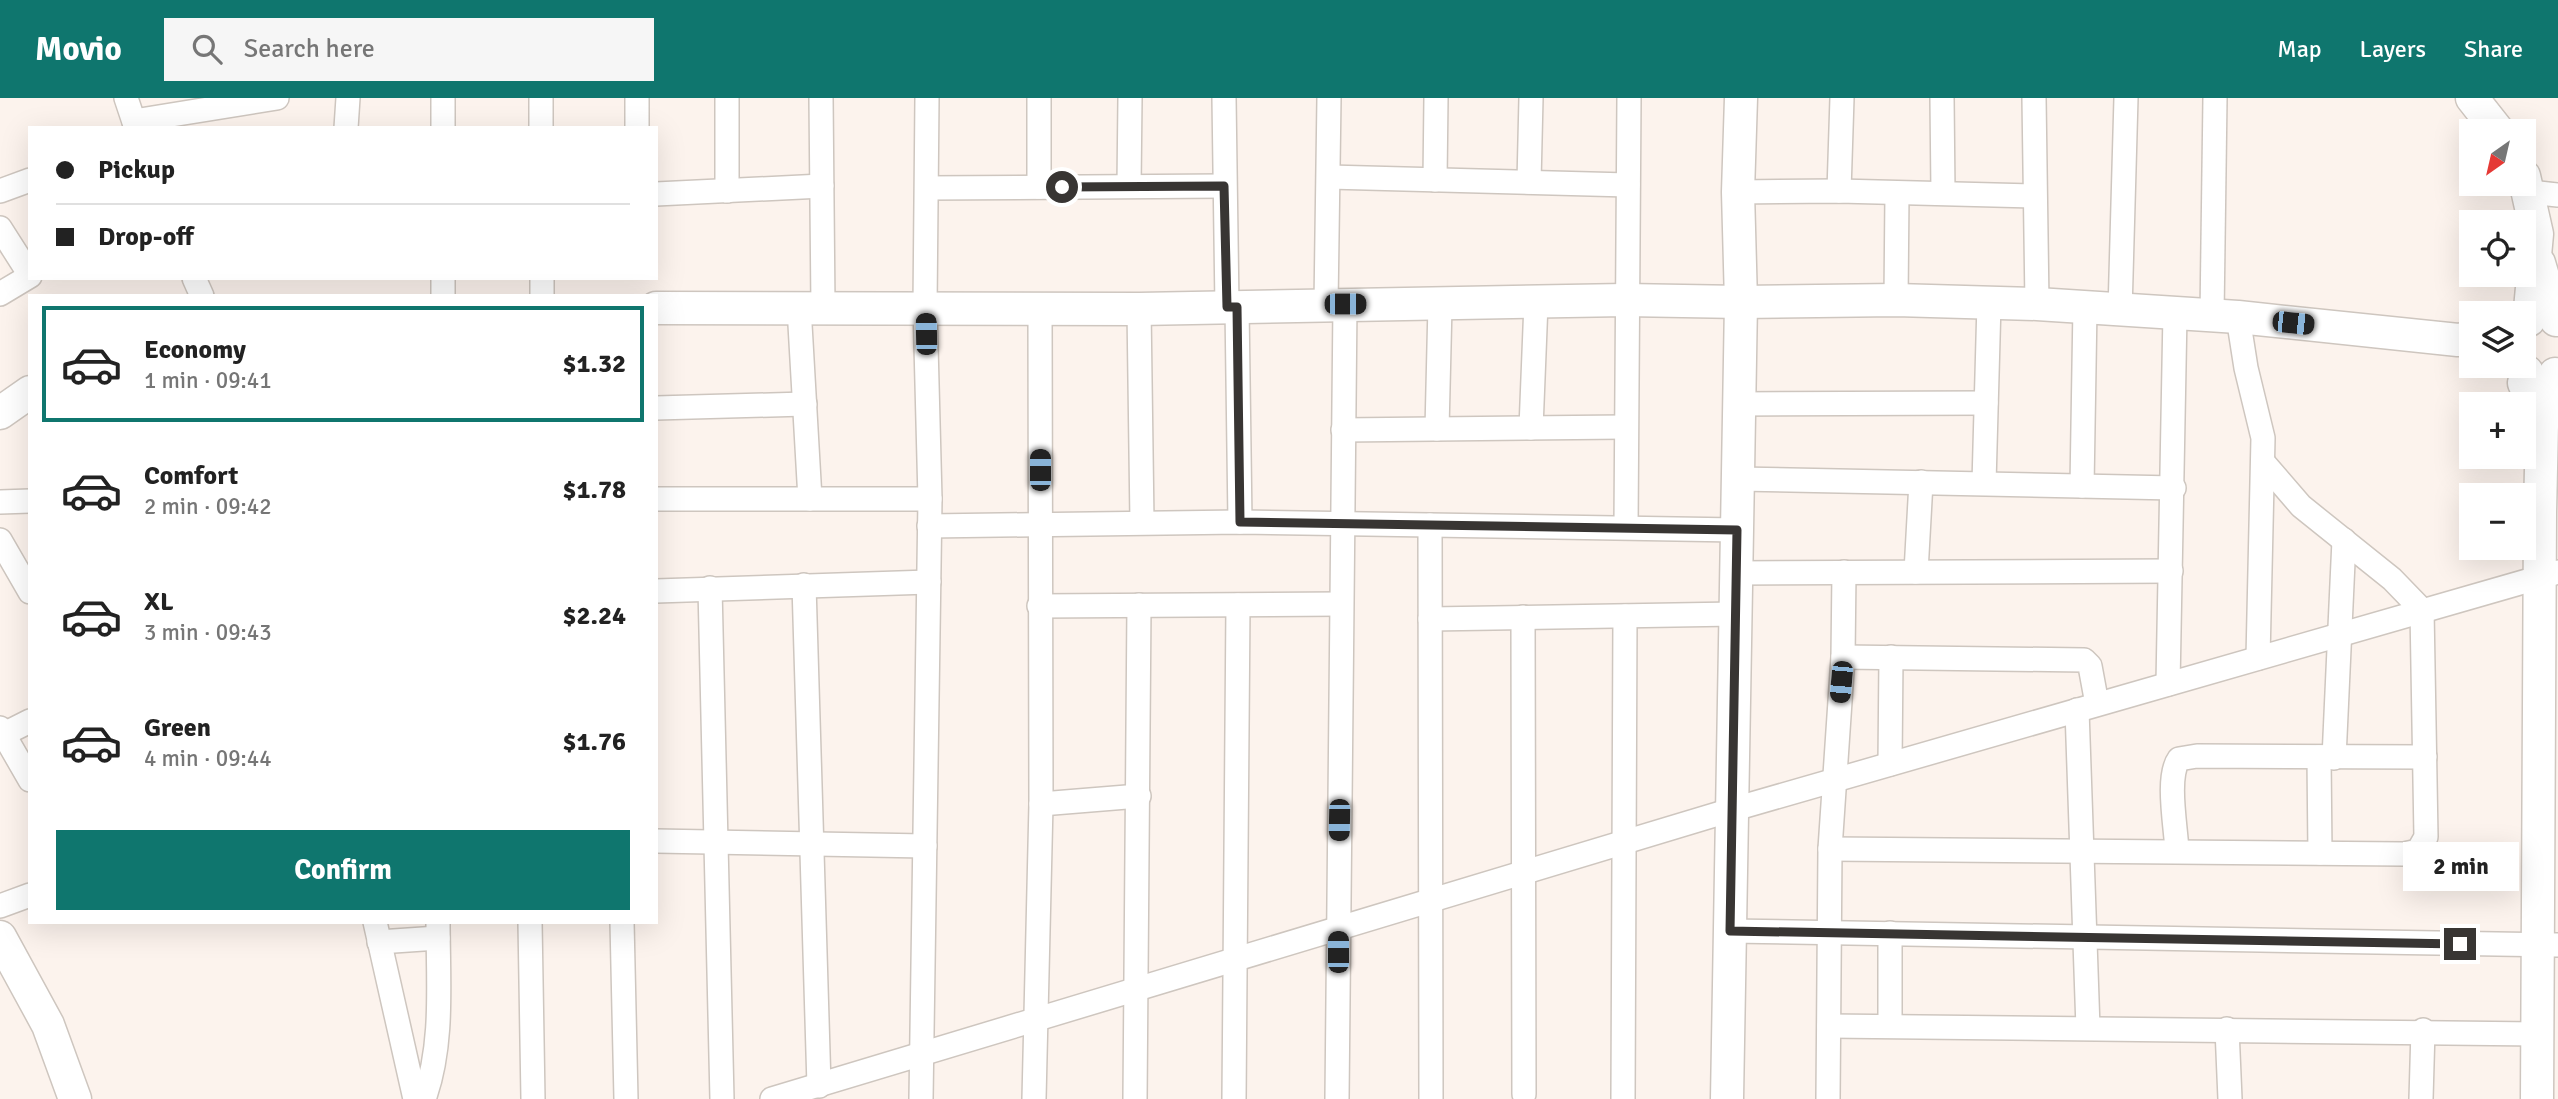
<!DOCTYPE html>
<html lang="en">
<head>
<meta charset="utf-8">
<style>
	body { margin:0; font-family:Signika,sans-serif; background:#f6f6f6; color:#222; height:100vh; display:flex; flex-direction:column; font-size:26px; white-space:nowrap }
	* { box-sizing:border-box; margin:0 }
	p { font-size:23px; color:#767676 }
	.icon { flex:none; width:38px; height:38px; fill:none; stroke:currentColor; stroke-width:2; stroke-linecap:round; stroke-linejoin:round }
	.map { position:relative; flex:1; overflow:hidden }
	.side { position:absolute; left:28px; top:196px; width:630px; height:630px; display:flex; flex-direction:column; background:#fff; border-radius:0px; box-shadow:0 7px 28px #0002 }
	.side>* { flex:none }
	.top-card { position:absolute; left:28px; top:28px; width:630px; height:154px; border-radius:0px; box-shadow:0 7px 28px #0002; display:grid; align-content:center; height:154px; padding:0 28px; background:#fff }
	.needle { width:46px; rotate:214deg }
	.tools { position:absolute; left:2459px; top:21px; display:grid; gap:14px }
	.tools a { display:grid; place-items:center; width:77px; height:77px; border-radius:0px; background:#fff; box-shadow:0 7px 28px #0002; font-size:35px }
	.end { position:absolute; width:32px; height:32px; margin:-16px; border:9px solid #383533; background:#fff; box-shadow:0 0 0 4px #fff }
	.from { border-radius:50% }
	.bubble { position:absolute; height:49px; border-radius:0px; background:#fff; box-shadow:0 7px 28px #0002; font-size:23px; font-weight:800; line-height:49px; text-align:center }
	.car { position:absolute; width:21px; height:42px; margin:-21px -10px; border-radius:9px; box-shadow:0 0 5px 2px #0007; background:linear-gradient(#222 24%,#8ab4d8 0 40%,#222 0 76%,#8ab4d8 0 86%,#222 0) }
	.top-card b { display:flex; align-items:center; gap:24px; height:66px; font-size:26px }
	.top-card b+b { border-top:2px solid #e0e0e0 }
	.top-card i { width:18px; height:18px; background:#222 }
	ul { padding:12px 0 0; list-style:none }
	li { display:flex; align-items:center; gap:21px; height:116px; margin:0 14px 10px; padding:0 14px; border:4px solid transparent; border-radius:0px }
	li div { flex:1 }
	li b { display:block; font-size:26px }
	li em { font-style:normal; font-weight:800 }
	li.on { border-color:#0f766e }
	li>.icon { width:63px; height:63px; stroke-width:1.5 }
	.cta { display:flex; gap:14px; margin-top:auto; padding:14px 28px }
	.cta a { flex:1; height:80px; border-radius:0px; background:#0f766e; color:#fff; font-size:28px; font-weight:800; line-height:80px; text-align:center }
	header { display:flex; align-items:center; gap:42px; box-sizing:border-box; height:98px; padding:0 35px; background:#0f766e; color:#fff }
	header strong { font-size:33px }
	nav { display:flex; gap:38px; margin-inline-start:auto; font-size:24px }
	.search { width:490px; height:63px; background:#f6f6f6; display:flex; align-items:center; gap:18px; box-sizing:border-box; padding:0 24px; border-radius:0px; color:#767676; font-size:26px }
	.map>svg:first-child { display:block }
	.lines { fill:none; stroke-linecap:round; stroke-linejoin:round }
	.street-casing { stroke:#cec6bf; stroke-width:26 }
	.secondary-casing { stroke:#cec6bf; stroke-width:35 }
	.street { stroke:#fff; stroke-width:23 }
	.secondary { stroke:#fff; stroke-width:32 }
	.route { stroke:#383533; stroke-width:9 }
</style>
</head>
<body>
<header>
<strong>Movio</strong>
<div class="search"><svg class="icon" aria-label="search" viewBox="0 0 24 24"><circle cx="10" cy="10" r="6"/><path d="M15 15l6 6"/></svg>Search here</div>
<nav><a>Map</a><a>Layers</a><a>Share</a></nav>
</header>
<div class="map">
<svg width="2558" height="1001" viewBox="0 0 2558 1001">
	<rect width="100%" height="100%" fill="#fcf3ed"/>
	<g class="lines">
		<defs>
			<g id="street">
				<polyline points="126,0 136,30"/>
				<polyline points="541,0 541,30"/>
				<polyline points="637,0 637,30"/>
				<polyline points="821,0 823,209"/>
				<polyline points="1224,0 1227,209"/>
				<polyline points="1942,0 1943,94"/>
				<polyline points="2034,0 2037,206"/>
				<polyline points="134,23 277,0"/>
				<polyline points="346,30 348,0"/>
				<polyline points="443,30 443,0"/>
				<polyline points="1329,79 1628,87"/>
				<polyline points="1435,82 1436,0"/>
				<polyline points="1529,84 1531,0"/>
				<polyline points="1129,88 1130,0"/>
				<polyline points="1039,89 1039,0"/>
				<polyline points="927,90 1224,88"/>
				<polyline points="0,93 30,82"/>
				<polyline points="727,93 727,0"/>
				<polyline points="1839,93 1842,0"/>
				<polyline points="1738,94 1839,93 2033,98"/>
				<polyline points="2530,94 2558,97"/>
				<polyline points="656,96 822,88"/>
				<polyline points="0,130 30,177"/>
				<polyline points="194,180 202,198"/>
				<polyline points="443,180 443,198"/>
				<polyline points="542,180 542,198"/>
				<polyline points="0,196 30,178"/>
				<polyline points="1896,202 1897,96"/>
				<polyline points="1326,206 1329,0"/>
				<polyline points="799,209 810,401"/>
				<polyline points="1237,209 1240,424"/>
				<polyline points="1139,211 1142,424"/>
				<polyline points="2120,213 2126,0"/>
				<polyline points="2212,217 2215,0"/>
				<polyline points="2238,219 2246,270 2263,340 2258,560"/>
				<polyline points="1739,306 1986,305"/>
				<polyline points="656,310 805,306"/>
				<polyline points="1531,330 1536,205"/>
				<polyline points="1437,331 1440,207"/>
				<polyline points="1343,332 1625,329"/>
				<polyline points="1738,381 2174,390"/>
				<polyline points="1984,385 1989,205"/>
				<polyline points="2082,388 2085,209"/>
				<polyline points="656,401 930,401"/>
				<polyline points="0,404 30,403"/>
				<polyline points="1430,427 1431,1001"/>
				<polyline points="929,428 1240,424 1737,432"/>
				<polyline points="1626,429 1629,0"/>
				<polyline points="0,442 30,494"/>
				<polyline points="1916,474 1921,384"/>
				<polyline points="1736,475 2171,473"/>
				<polyline points="804,487 819,988"/>
				<polyline points="710,490 722,1001"/>
				<polyline points="656,493 929,484"/>
				<polyline points="1039,508 1341,506"/>
				<polyline points="1523,519 1524,996"/>
				<polyline points="1430,521 1735,516"/>
				<polyline points="1843,559 2084,562 2090,568 2097,606"/>
				<polyline points="2168,586 2175,215"/>
				<polyline points="2077,612 2088,930"/>
				<polyline points="0,630 30,682"/>
				<polyline points="0,638 30,623"/>
				<polyline points="2319,659 2320,755"/>
				<polyline points="2334,660 2344,442"/>
				<polyline points="1890,666 1891,559"/>
				<polyline points="1041,706 1139,698"/>
				<polyline points="656,743 925,748"/>
				<polyline points="1830,751 2404,756 2418,753 2426,739 2422,512 2392,481 2301,408 2263,364"/>
				<path d="M2177,753C2176,729 2166,679 2179,661L2197,658L2425,659"/>
				<polyline points="0,808 30,797"/>
				<polyline points="375,824 415,1001"/>
				<polyline points="530,824 533,1001"/>
				<polyline points="622,824 626,1001"/>
				<polyline points="1730,833 2558,847"/>
				<polyline points="1890,835 1890,928"/>
				<polyline points="379,844 438,840"/>
				<polyline points="1829,928 2538,936"/>
				<polyline points="2227,931 2230,1001"/>
				<path d="M424,1001C444,946 438,882 438,824"/>
				<polyline points="772,1001 1731,712 2558,474"/>
				<polyline points="921,1001 930,401 925,209 927,0"/>
				<polyline points="1034,1001 1041,706 1040,212"/>
				<polyline points="1135,1001 1139,507"/>
				<polyline points="1234,1001 1238,507"/>
				<polyline points="1337,1001 1345,206"/>
				<polyline points="1623,1001 1625,518"/>
				<polyline points="1828,1001 1830,751 1843,559 1844,474"/>
				<polyline points="2421,1001 2423,932"/>
			</g>
			<g id="secondary">
				<polyline points="2472,0 2498,33"/>
				<polyline points="2524,78 2537,136 2529,222"/>
				<polyline points="2539,165 2556,222"/>
				<polyline points="656,210 1139,211 1625,202 1741,204 1896,202 2037,206 2238,219 2458,242 2471,240"/>
				<polyline points="2527,274 2524,285 2542,326"/>
				<polyline points="0,315 30,294"/>
				<polyline points="0,839 48,927 75,1001"/>
				<polyline points="1727,1001 1741,204 1738,94 1741,0"/>
				<polyline points="2537,1001 2540,415 2542,326 2555,276"/>
			</g>
		</defs>
		<use href="#street" class="street-casing"/>
		<use href="#secondary" class="secondary-casing"/>
		<use href="#street" class="street"/>
		<use href="#secondary" class="secondary"/>
	</g>
	<g class="lines">
		<polyline class="route" points="1062,89 1224,88 1227,209 1237,209 1240,424 1737,432 1730,833 2460,846"/>
	</g>
</svg>
<div class="tools">
<a><svg class="needle" viewBox="-14 -14 28 28"><path d="M0-13l5 13h-10z" fill="#e53935"/><path d="M0 13l5-13h-10z" fill="#767676"/></svg></a>
<a><svg class="icon" aria-label="locate" viewBox="0 0 24 24"><circle cx="12" cy="12" r="6"/><path d="M12 2v4M12 18v4M2 12h4M18 12h4"/></svg></a>
<a><svg class="icon" aria-label="layers" viewBox="0 0 24 24"><path d="M12 4l9 5-9 5-9-5zM3 14l9 5 9-5"/></svg></a>
<a>+</a>
<a>−</a>
</div>
<i class="end from" style="left:1062px;top:89px"></i>
<i class="end" style="left:2460px;top:846px"></i>
<div class="bubble" style="left:2403px;top:744px;width:116px">2 min</div>
<i class="car" style="left:1345px;top:206px;rotate:90deg"></i>
<i class="car" style="left:2293px;top:225px;rotate:96deg"></i>
<i class="car" style="left:926px;top:236px;rotate:359deg"></i>
<i class="car" style="left:1040px;top:372px;rotate:0deg"></i>
<i class="car" style="left:1841px;top:584px;rotate:185deg"></i>
<i class="car" style="left:1339px;top:722px;rotate:181deg"></i>
<i class="car" style="left:1338px;top:854px;rotate:0deg"></i>
<div class="top-card">
<b><i class="from"></i>Pickup</b>
<b><i></i>Drop-off</b>
</div>
<section class="side">
<ul>
<li class="on"><svg class="icon" aria-label="car" viewBox="0 0 24 24"><path d="M5 17H2v-5l4-1 3-4h7l3 4 3 1v5h-3M9 17h6M6 11h13"/><circle cx="7" cy="17" r="2"/><circle cx="17" cy="17" r="2"/></svg><div><b>Economy</b><p>1 min · 09:41</p></div><em>$1.32</em></li>
<li><svg class="icon" aria-label="car" viewBox="0 0 24 24"><path d="M5 17H2v-5l4-1 3-4h7l3 4 3 1v5h-3M9 17h6M6 11h13"/><circle cx="7" cy="17" r="2"/><circle cx="17" cy="17" r="2"/></svg><div><b>Comfort</b><p>2 min · 09:42</p></div><em>$1.78</em></li>
<li><svg class="icon" aria-label="car" viewBox="0 0 24 24"><path d="M5 17H2v-5l4-1 3-4h7l3 4 3 1v5h-3M9 17h6M6 11h13"/><circle cx="7" cy="17" r="2"/><circle cx="17" cy="17" r="2"/></svg><div><b>XL</b><p>3 min · 09:43</p></div><em>$2.24</em></li>
<li><svg class="icon" aria-label="car" viewBox="0 0 24 24"><path d="M5 17H2v-5l4-1 3-4h7l3 4 3 1v5h-3M9 17h6M6 11h13"/><circle cx="7" cy="17" r="2"/><circle cx="17" cy="17" r="2"/></svg><div><b>Green</b><p>4 min · 09:44</p></div><em>$1.76</em></li>
</ul>
<div class="cta"><a>Confirm</a></div>
</section>
</div>
</body>
</html>
